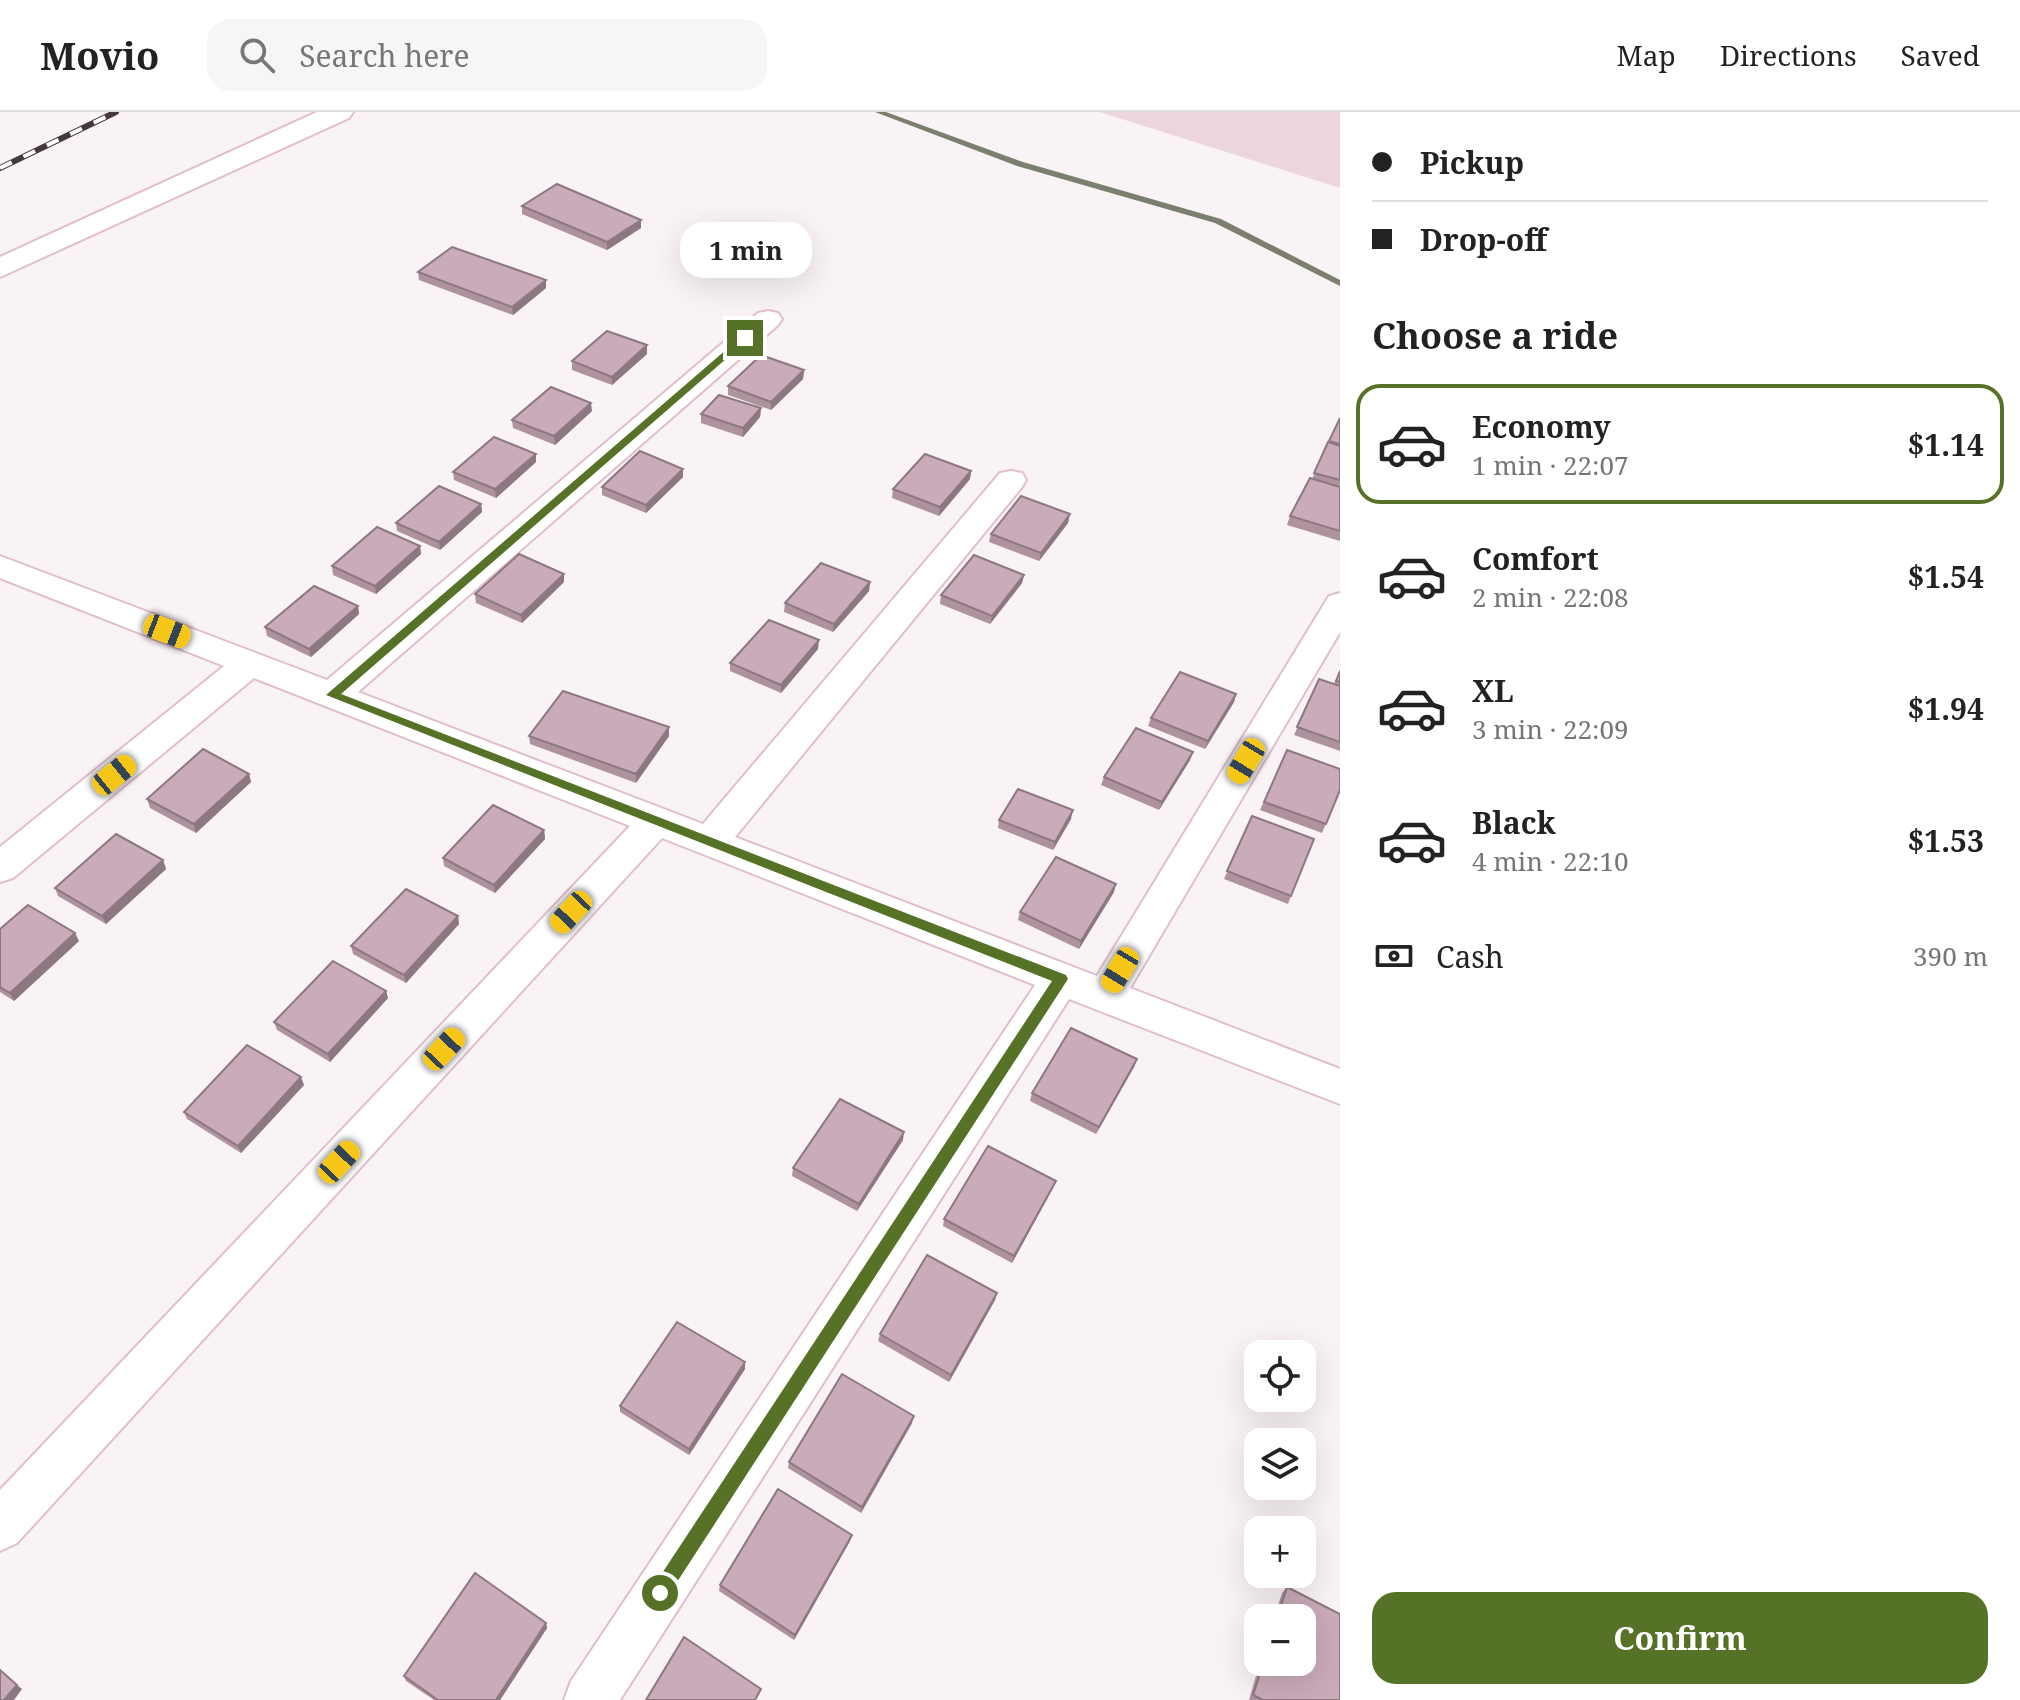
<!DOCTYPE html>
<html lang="en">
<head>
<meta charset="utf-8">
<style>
	body { margin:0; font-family:"Noto Serif",serif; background:#f6f6f6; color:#222; height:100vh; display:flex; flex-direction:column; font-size:30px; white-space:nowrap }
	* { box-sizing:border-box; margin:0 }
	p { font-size:26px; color:#767676 }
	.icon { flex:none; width:44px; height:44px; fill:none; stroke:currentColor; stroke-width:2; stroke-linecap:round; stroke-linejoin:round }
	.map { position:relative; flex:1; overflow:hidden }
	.drawer { display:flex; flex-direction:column; background:#fff; width:680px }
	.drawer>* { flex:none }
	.top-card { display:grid; align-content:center; height:176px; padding:0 32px; background:#fff }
	.controls { position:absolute; left:1244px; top:1228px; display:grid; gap:16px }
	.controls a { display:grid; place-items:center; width:72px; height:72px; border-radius:16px; background:#fff; box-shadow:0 8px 32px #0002; font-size:40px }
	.end { position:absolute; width:36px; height:36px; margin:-18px; border:10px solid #567226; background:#fff; box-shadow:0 0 0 4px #fff }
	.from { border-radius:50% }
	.bubble { position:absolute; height:56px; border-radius:24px; background:#fff; box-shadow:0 8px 32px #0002; font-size:26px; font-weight:700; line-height:56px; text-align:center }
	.car { position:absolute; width:24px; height:48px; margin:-24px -12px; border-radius:10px; box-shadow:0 0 6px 2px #0007; background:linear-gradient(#f5c518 24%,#345 0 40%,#f5c518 0 76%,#345 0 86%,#f5c518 0) }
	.top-card b { display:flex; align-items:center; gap:28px; height:76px; font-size:30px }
	.top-card b+b { border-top:2px solid #e0e0e0 }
	.top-card i { width:20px; height:20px; background:#222 }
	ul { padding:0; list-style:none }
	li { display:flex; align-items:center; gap:24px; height:120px; margin:0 16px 12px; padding:0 16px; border:4px solid transparent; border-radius:24px }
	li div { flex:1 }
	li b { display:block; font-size:30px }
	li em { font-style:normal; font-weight:700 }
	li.current { border-color:#567226 }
	li>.icon { width:72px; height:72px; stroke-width:1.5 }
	h2 { padding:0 32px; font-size:36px; line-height:96px }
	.pay { display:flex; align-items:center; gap:20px; height:88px; padding:0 32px; font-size:30px }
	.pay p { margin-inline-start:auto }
	.cta { display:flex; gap:16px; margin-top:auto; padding:16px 32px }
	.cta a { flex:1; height:92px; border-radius:24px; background:#567226; color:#fff; font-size:32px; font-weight:700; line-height:92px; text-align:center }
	header { display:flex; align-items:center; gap:48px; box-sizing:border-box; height:112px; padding:0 40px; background:#fff; border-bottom:2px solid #e0e0e0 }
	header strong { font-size:38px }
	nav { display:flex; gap:44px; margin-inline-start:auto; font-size:28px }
	.search { width:560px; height:72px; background:#f6f6f6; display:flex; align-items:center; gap:20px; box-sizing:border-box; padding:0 28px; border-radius:24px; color:#767676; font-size:30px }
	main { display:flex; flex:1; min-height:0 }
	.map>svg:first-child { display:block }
	.green { fill:#edd5df }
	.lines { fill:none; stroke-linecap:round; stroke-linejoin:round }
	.stream { fill:#7b806e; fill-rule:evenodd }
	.street-casing { stroke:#e1becd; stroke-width:4 }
	.secondary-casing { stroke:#e1becd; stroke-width:4 }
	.street { fill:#fff; fill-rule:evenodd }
	.secondary { fill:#fff; fill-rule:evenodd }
	.rail-casing { stroke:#45383e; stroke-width:6 }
	.rail { stroke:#fff; stroke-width:4; stroke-dasharray:13; stroke-linecap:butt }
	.wall { fill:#ae939f }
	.shaded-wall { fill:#8d7882 }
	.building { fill:#caabb9; stroke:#8d7882; stroke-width:2 }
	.route { fill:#567226 }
</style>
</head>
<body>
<header>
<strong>Movio</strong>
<div class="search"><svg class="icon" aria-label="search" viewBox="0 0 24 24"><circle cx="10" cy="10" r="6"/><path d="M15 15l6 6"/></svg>Search here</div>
<nav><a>Map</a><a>Directions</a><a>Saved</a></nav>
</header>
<main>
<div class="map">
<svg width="1340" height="1588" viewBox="0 0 1340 1588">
	<rect width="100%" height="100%" fill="#faf3f6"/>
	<polygon class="green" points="1100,0 1340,0 1340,76"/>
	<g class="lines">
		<polygon class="stream" points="875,0 886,0 1023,50 1221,107 1340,168 1340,174 1215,111 1017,54"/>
		<defs>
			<polygon id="street" points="768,199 778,201 782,207 778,213 358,580 703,712 1000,361 1011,359 1022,361 1026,368 1022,375 735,725 1097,864 1329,484 1340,481 1340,520 1130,876 1340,957 1340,992 1069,887 620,1588 564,1588 571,1569 1035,873 662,726 17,1431 0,1439 0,1378 630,714 254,566 13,766 0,770 0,735 224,554 0,466 0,444 327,568 758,201"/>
			<polygon id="secondary" points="317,0 353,0 349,6 0,165 0,145"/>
		</defs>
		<use href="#street" class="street-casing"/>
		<use href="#secondary" class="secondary-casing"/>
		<use href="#street" class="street"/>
		<use href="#secondary" class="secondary"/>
		<defs>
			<polyline id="rail" points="0,56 116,0"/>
		</defs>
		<use href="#rail" class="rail-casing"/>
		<use href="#rail" class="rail"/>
	</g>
	<g class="wall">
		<polygon points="522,94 641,108 641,116 607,138 522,102"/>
		<polygon points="418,160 546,176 513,203 419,168"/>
		<polygon points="647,233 647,242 612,273 572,258 572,249"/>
		<polygon points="804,258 803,267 771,298 728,283 728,274"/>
		<polygon points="761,296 760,305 743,325 701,311 701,302"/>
		<polygon points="592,299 555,333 513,316 512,308"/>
		<polygon points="1340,306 1340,429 1287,413 1290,404 1312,367"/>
		<polygon points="536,342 536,350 496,386 454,368 453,360"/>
		<polygon points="683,357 683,365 646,401 602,383 602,375"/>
		<polygon points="971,359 970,367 939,404 892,386 893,377"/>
		<polygon points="481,392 482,400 440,438 397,419 396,411"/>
		<polygon points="1070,402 1068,411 1039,449 989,430 991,422"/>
		<polygon points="420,434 421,442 376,482 333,463 332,454"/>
		<polygon points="1024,463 1022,471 990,512 940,492 941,483"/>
		<polygon points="564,470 522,511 476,491 475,482"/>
		<polygon points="870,470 869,479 833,520 784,500 785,491"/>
		<polygon points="358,494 359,502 311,545 267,524 265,515"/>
		<polygon points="818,537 781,581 730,559 730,551"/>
		<polygon points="1340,559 1340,639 1294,623 1319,567 1334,572"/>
		<polygon points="1236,582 1234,590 1205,637 1148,614 1151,606"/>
		<polygon points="529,624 669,624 636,671 530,632"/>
		<polygon points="1287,638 1340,678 1322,721 1260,698"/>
		<polygon points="1193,640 1190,648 1159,698 1101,673 1104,665"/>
		<polygon points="249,662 251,670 196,721 150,696 147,687"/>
		<polygon points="1252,704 1291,784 1288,792 1224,767"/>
		<polygon points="1071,707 1053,738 998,716 999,708"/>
		<polygon points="544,718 545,727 495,781 444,754 443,746"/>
		<polygon points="163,748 166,757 106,812 58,784 55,776"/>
		<polygon points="1114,780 1079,837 1018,808 1020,800"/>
		<polygon points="458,804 459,812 406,871 353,842 351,834"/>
		<polygon points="0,817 79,829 14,889 0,880"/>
		<polygon points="386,879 388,886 330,950 277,918 274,910"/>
		<polygon points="1137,947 1134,955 1096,1022 1030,989 1032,981"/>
		<polygon points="304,973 241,1041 187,1007 184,1000"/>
		<polygon points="903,1028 857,1099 792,1064 793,1056"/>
		<polygon points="1053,1076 1012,1151 943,1114 944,1107"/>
		<polygon points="997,1181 995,1188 949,1270 878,1229 880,1222"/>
		<polygon points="745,1257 689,1343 620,1300 620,1294"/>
		<polygon points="912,1311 861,1401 788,1356 789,1350"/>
		<polygon points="850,1429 794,1528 719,1479 720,1473"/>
		<polygon points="1287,1475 1340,1502 1340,1588 1249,1588 1260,1550 1302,1550 1302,1506 1274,1506 1282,1481"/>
		<polygon points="546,1511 547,1516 500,1588 434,1588 406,1569 404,1564"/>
	</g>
	<g class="shaded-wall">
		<polygon points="641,108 641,116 607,138 607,130"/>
		<polygon points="546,168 546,176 513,203 512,195"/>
		<polygon points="647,233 647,242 612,273 612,265"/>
		<polygon points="804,258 803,267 771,298 771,290"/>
		<polygon points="591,291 592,299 555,333 554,324"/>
		<polygon points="761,296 760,305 743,325 743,316"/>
		<polygon points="536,342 536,350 496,386 495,377"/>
		<polygon points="683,357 683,365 646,401 646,393"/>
		<polygon points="971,359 970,367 939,404 940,395"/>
		<polygon points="481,392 482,400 440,438 439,430"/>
		<polygon points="1070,402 1068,411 1039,449 1041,441"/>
		<polygon points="420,434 421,442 376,482 375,474"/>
		<polygon points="564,462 564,470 522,511 521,503"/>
		<polygon points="1024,463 1022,471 990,512 992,504"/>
		<polygon points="870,470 869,479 833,520 834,512"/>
		<polygon points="358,494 359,502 311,545 309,537"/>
		<polygon points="819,528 818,537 781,581 781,573"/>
		<polygon points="1236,582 1234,590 1205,637 1208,629"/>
		<polygon points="669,615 669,624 636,671 636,662"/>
		<polygon points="1193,640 1190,648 1159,698 1162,690"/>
		<polygon points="249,662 251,670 196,721 194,712"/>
		<polygon points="1073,698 1071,707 1053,738 1055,730"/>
		<polygon points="544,718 545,727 495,781 494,773"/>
		<polygon points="163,748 166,757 106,812 102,804"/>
		<polygon points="1116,772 1114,780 1079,837 1081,829"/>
		<polygon points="458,804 459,812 406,871 404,863"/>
		<polygon points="75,821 79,829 14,889 10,881"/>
		<polygon points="386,879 388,886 330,950 328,942"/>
		<polygon points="1137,947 1134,955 1096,1022 1099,1015"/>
		<polygon points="301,965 304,973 241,1041 238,1034"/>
		<polygon points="904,1020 903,1028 857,1099 859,1092"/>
		<polygon points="1056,1069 1053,1076 1012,1151 1014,1144"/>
		<polygon points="997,1181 995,1188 949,1270 951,1263"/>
		<polygon points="745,1250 745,1257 689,1343 689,1337"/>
		<polygon points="914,1304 912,1311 861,1401 862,1395"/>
		<polygon points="852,1423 850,1429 794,1528 795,1523"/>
		<polygon points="546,1511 547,1516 500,1588 496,1588"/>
		<polygon points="17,1573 22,1577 14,1588 4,1588"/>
	</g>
	<g class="building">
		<polygon points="557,72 641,108 607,130 522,94"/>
		<polygon points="452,135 546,168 512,195 418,160"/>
		<polygon points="607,219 647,233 612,265 572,249"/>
		<polygon points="761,243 804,258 771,290 728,274"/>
		<polygon points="551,275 591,291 554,324 512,308"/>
		<polygon points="719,283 761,296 743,316 701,302"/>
		<polygon points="1340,306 1340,332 1329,329"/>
		<polygon points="494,325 536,342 495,377 453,360"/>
		<polygon points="1328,330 1340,334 1340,368 1314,361"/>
		<polygon points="640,339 683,357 646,393 602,375"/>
		<polygon points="925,342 971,359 940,395 893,377"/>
		<polygon points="1310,366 1340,375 1340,419 1290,404"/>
		<polygon points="439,374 481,392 439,430 396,411"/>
		<polygon points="1021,384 1070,402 1041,441 991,422"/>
		<polygon points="377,415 420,434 375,474 332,454"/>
		<polygon points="519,442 564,462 521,503 475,482"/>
		<polygon points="974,443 1024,463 992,504 941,483"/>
		<polygon points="821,451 870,470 834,512 785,491"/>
		<polygon points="314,474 358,494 309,537 265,515"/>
		<polygon points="769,508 819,528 781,573 730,551"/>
		<polygon points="1340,559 1340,570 1336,569"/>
		<polygon points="1180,560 1236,582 1208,629 1151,606"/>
		<polygon points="1319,567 1340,574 1340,630 1297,615"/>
		<polygon points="563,579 669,615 636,662 529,624"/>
		<polygon points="1136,616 1193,640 1162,690 1104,665"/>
		<polygon points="203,637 249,662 194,712 147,687"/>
		<polygon points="1287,638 1340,657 1340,678 1326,712 1264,690"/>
		<polygon points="1018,677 1073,698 1055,730 999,708"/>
		<polygon points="493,693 544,718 494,773 443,746"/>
		<polygon points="1252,704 1314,727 1291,784 1227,759"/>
		<polygon points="116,722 163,748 102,804 55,776"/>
		<polygon points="1056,745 1116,772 1081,829 1020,800"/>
		<polygon points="406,777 458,804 404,863 351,834"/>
		<polygon points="28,793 75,821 10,881 0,875 0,817"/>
		<polygon points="333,849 386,879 328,942 274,910"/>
		<polygon points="1071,916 1137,947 1099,1015 1032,981"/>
		<polygon points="247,933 301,965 238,1034 184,1000"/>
		<polygon points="840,987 904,1020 859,1092 793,1056"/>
		<polygon points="988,1034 1056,1069 1014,1144 944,1107"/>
		<polygon points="927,1143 997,1181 951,1263 880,1222"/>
		<polygon points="677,1210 745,1250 689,1337 620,1294"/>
		<polygon points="842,1262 914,1304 862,1395 789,1350"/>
		<polygon points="778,1377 852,1423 795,1523 720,1473"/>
		<polygon points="475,1461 546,1511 496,1588 438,1588 404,1564"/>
		<polygon points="1287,1475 1340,1502 1340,1588 1263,1588 1253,1583 1264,1550 1302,1550 1302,1506 1277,1506"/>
		<polygon points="684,1525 761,1577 755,1588 646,1588"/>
		<polygon points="0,1558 17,1573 4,1588 0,1588"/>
	</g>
	<polygon class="route" points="742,224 750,226 341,582 1066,863 1068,867 666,1487 660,1490 653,1487 651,1481 653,1475 1052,869 326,583"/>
</svg>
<div class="controls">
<a><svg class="icon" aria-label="locate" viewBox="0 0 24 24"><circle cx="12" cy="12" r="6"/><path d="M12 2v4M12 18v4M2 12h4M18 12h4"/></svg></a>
<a><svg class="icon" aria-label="layers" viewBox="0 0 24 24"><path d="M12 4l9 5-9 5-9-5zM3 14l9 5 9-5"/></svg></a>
<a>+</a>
<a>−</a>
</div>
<i class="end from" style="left:660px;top:1481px"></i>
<i class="end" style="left:745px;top:226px"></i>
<div class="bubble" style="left:680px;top:110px;width:132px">1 min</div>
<i class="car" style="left:167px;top:519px;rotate:111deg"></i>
<i class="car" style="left:1246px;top:649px;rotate:211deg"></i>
<i class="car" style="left:114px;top:663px;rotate:51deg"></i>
<i class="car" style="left:571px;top:800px;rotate:223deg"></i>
<i class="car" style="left:1120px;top:858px;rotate:211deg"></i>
<i class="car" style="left:444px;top:937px;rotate:43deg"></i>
<i class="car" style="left:339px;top:1050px;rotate:43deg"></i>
</div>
<section class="drawer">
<div class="top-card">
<b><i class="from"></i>Pickup</b>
<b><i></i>Drop-off</b>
</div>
<h2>Choose a ride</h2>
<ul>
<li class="current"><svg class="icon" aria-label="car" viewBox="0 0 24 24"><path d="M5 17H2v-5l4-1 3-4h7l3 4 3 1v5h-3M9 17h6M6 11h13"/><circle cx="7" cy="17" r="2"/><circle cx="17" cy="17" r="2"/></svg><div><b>Economy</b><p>1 min · 22:07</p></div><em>$1.14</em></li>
<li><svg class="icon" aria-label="car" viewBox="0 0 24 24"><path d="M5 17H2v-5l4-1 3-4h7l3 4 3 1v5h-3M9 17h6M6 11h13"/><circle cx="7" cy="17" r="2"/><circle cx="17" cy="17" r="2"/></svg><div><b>Comfort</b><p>2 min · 22:08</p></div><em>$1.54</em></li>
<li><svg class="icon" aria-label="car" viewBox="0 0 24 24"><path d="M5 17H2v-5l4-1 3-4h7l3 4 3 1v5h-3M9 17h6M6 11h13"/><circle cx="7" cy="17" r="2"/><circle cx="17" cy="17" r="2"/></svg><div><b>XL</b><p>3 min · 22:09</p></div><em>$1.94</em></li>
<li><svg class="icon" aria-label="car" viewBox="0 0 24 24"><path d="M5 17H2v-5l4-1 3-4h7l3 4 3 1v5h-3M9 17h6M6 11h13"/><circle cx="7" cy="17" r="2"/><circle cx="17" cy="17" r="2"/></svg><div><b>Black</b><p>4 min · 22:10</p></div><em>$1.53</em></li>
</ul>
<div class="pay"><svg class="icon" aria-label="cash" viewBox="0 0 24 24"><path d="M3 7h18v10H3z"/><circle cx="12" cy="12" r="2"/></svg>Cash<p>390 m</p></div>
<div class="cta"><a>Confirm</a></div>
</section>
</main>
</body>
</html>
